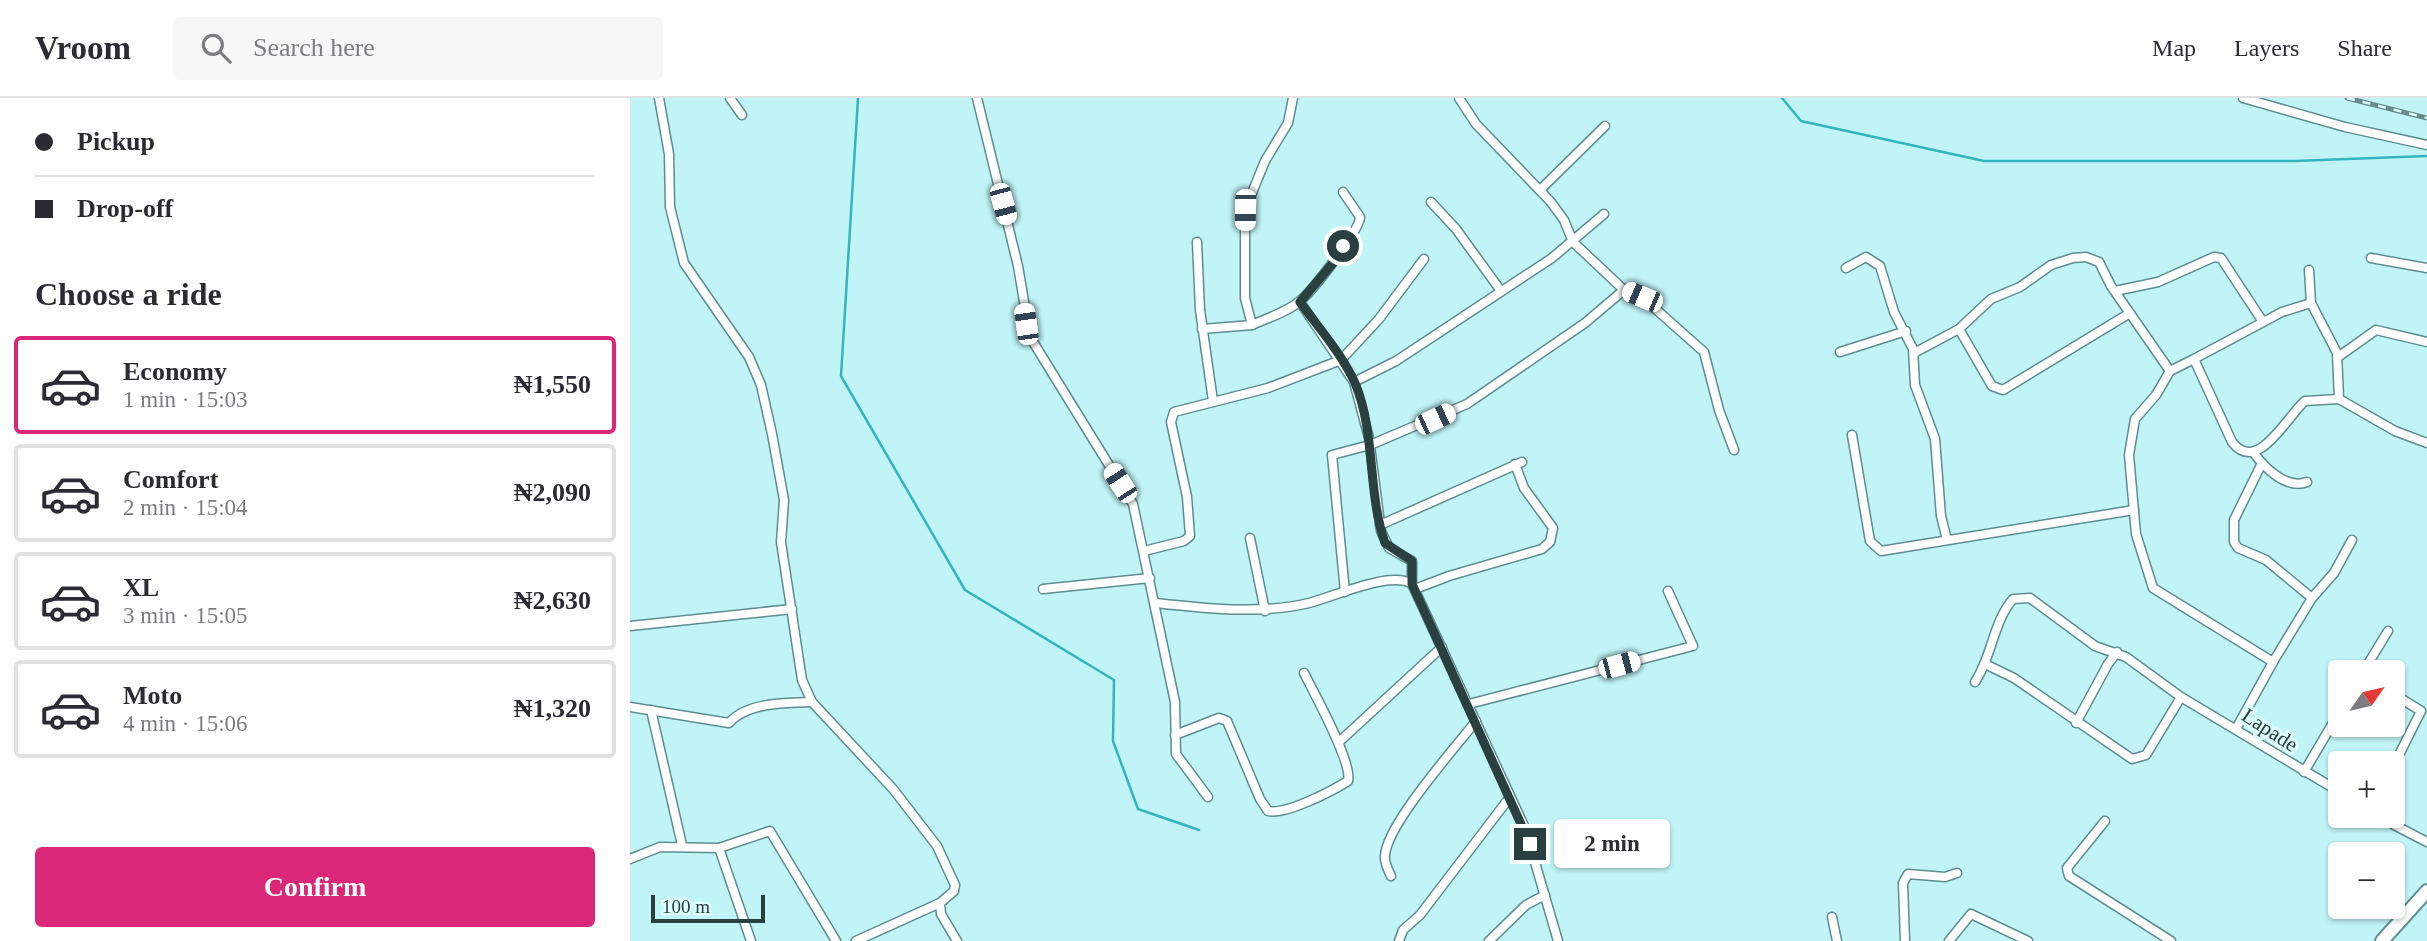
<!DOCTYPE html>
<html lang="en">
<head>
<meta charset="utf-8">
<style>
	body { margin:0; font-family:Georgia,serif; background:#f7f7f7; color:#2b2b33; height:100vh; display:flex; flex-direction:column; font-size:26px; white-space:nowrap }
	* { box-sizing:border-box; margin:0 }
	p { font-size:23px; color:#7c7c81 }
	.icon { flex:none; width:38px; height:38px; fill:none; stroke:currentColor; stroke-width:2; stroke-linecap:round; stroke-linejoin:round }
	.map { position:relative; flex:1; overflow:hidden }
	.details { display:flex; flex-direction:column; background:#fff; width:630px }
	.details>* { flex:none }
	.guide { display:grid; align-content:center; height:154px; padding:0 35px; background:#fff }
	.needle { width:46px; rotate:56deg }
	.buttons { position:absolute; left:1698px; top:562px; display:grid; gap:14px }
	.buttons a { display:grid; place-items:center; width:77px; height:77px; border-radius:7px; background:#fff; box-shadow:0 2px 5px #0004; font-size:35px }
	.scale { position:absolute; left:21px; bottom:18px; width:114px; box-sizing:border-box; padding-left:7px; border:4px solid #2a3f40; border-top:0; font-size:19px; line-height:24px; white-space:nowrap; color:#2a3f40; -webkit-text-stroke:5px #defdff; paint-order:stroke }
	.end { position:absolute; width:32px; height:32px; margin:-16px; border:9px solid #2a3f40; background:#fff; box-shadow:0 0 0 4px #fff }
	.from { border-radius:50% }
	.bubble { position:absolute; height:49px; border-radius:7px; background:#fff; box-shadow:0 2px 5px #0004; font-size:23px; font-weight:800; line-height:49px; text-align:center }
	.car { position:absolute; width:21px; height:42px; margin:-21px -10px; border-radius:9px; box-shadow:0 0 5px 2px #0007; background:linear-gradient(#fff 24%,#345 0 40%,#fff 0 76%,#345 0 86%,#fff 0) }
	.guide b { display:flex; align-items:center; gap:24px; height:66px; font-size:26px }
	.guide b+b { border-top:2px solid #e1e1e2 }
	.guide i { width:18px; height:18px; background:#2b2b33 }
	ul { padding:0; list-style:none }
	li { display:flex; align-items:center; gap:21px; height:98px; margin:0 14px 10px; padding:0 21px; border:4px solid #e1e1e2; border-radius:7px }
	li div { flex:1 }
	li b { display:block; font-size:26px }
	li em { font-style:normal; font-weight:800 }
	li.active { border-color:#db2777 }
	li>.icon { width:63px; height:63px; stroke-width:1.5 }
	h2 { padding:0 35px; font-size:32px; line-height:84px }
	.primary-button { display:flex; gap:14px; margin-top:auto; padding:14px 35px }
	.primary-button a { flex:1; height:80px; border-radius:7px; background:#db2777; color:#fff; font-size:28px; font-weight:800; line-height:80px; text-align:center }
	header { display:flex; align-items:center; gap:42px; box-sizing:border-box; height:98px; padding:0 35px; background:#fff; border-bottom:2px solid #e1e1e2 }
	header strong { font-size:33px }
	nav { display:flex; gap:38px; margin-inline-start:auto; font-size:24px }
	.search { width:490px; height:63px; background:#f7f7f7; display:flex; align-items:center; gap:18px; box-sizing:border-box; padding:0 24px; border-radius:7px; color:#7c7c81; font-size:26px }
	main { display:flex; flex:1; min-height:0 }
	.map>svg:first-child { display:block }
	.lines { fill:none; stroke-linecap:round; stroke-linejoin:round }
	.stream { stroke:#34b5be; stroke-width:2.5 }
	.minor-casing { stroke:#5d8d90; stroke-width:11 }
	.secondary-casing { stroke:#5d8d90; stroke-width:16 }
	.minor { stroke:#fff; stroke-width:8 }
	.secondary { stroke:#fff; stroke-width:12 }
	.rail-casing { stroke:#688a8c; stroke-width:5 }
	.rail { stroke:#defdff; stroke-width:2.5; stroke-dasharray:8; stroke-linecap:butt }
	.route { stroke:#2a3f40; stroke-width:9 }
	.labels { text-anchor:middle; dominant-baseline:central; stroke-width:7; stroke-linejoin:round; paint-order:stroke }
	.street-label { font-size:21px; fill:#2a3f40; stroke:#defdff }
</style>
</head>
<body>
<header>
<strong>Vroom</strong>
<div class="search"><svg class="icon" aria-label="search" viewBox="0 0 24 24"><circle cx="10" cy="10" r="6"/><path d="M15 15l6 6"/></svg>Search here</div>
<nav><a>Map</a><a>Layers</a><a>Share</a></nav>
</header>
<main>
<section class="details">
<div class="guide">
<b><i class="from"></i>Pickup</b>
<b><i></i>Drop-off</b>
</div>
<h2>Choose a ride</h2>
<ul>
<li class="active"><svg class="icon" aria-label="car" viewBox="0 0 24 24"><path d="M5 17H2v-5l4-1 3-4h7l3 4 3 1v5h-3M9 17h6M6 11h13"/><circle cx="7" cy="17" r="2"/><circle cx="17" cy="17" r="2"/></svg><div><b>Economy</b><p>1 min · 15:03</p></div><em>₦1,550</em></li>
<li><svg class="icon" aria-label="car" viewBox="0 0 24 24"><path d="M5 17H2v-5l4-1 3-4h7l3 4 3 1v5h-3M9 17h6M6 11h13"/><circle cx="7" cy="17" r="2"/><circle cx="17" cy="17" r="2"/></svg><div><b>Comfort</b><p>2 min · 15:04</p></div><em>₦2,090</em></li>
<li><svg class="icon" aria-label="car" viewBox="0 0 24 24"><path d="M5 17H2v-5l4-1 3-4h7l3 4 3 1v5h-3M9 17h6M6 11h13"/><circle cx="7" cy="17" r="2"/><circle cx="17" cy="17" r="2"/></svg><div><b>XL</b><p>3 min · 15:05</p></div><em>₦2,630</em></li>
<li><svg class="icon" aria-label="car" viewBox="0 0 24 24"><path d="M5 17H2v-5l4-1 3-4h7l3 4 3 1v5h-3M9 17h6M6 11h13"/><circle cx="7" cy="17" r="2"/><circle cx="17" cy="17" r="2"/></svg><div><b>Moto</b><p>4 min · 15:06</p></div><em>₦1,320</em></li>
</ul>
<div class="primary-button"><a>Confirm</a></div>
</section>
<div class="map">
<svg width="1797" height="843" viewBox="0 0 1797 843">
	<rect width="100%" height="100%" fill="#c0f4f7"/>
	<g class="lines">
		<g class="stream">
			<polyline points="228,0 211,278 335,492 484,582 483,643 508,711 569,732"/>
			<polyline points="1152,0 1171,23 1354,63 1665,63 1797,58"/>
		</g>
		<defs>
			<g id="minor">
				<polyline points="29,0 39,56 40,109 54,165 119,259 131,287 142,336 154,402 151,444 172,582 182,604 263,691 307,748 325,787 324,793 310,805 311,816 327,843"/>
				<polyline points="100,0 112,17"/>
				<polyline points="347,0 388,168 400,239 503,406 545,604 546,656 578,699"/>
				<path d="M663,0L658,25L635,63L615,112V200L622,227C637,220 658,214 671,202C683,192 730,132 730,119L713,94"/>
				<polyline points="829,0 846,26 920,103 934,122 943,144 994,192 1012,199 1074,254 1089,312 1104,352"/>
				<polyline points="1613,0 1715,29 1797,47"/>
				<polyline points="910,92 975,28"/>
				<polyline points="801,104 826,131 871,193"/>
				<polyline points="567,144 570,212 583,303"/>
				<polyline points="1741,160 1797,170"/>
				<polyline points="1216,170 1236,159 1250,168 1264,214 1283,251 1285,287 1305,341 1311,418 1317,442"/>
				<polyline points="1679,172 1681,205 1707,255 1709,301"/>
				<polyline points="1485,193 1528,184 1584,159 1591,160 1633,224"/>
				<polyline points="670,204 724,284 739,340 751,433 759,450 782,463 782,486"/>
				<polyline points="572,231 622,227"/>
				<polyline points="1329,231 1362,288 1373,292 1500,215"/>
				<polyline points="1210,254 1276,233"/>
				<polyline points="1284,255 1329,231 1361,201 1390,189 1421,167 1443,160 1456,159 1469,164 1481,188 1540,273"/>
				<polyline points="1708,259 1746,232 1797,244"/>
				<polyline points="1564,261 1652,214 1681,205"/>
				<polyline points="724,284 766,263 922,160 974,116"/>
				<polyline points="1222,337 1240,443 1251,453 1504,412"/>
				<path d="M1623,354C1634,369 1656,392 1677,384"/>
				<polyline points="1632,365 1604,422 1604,444 1608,450 1636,462 1682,500"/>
				<polyline points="750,427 892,364"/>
				<polyline points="620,440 635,513"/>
				<polyline points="514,453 554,443 560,438 557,399 541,324 544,314 638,290 711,262 749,221 794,161"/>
				<polyline points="413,491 520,480"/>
				<polyline points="785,491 819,478 912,451 920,444 923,430 894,390 885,366"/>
				<polyline points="715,494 702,357 740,347 837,306 955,225 994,192"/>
				<path d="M525,505C576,510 628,517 679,505C703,499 761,472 782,486L895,730L928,843"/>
				<polyline points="0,528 162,511"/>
				<polyline points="1643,564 1682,500 1704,475 1722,442"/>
				<polyline points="1357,567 1384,580 1502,661 1516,657 1551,599"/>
				<polyline points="1733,574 1758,533"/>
				<path d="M1345,584C1362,559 1363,524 1383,501L1400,500L1465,548L1496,559L1551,599L1710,694"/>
				<polyline points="1762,595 1791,613 1762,671"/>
				<polyline points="839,606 1063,548 1038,493"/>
				<path d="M0,609L99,625C117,604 156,605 182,604"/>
				<polyline points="21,612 52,747"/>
				<polyline points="1446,625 1478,566 1487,554"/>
				<path d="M1606,631L1643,564L1523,490L1506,436L1499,357L1505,321L1526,297L1540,273L1564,261L1602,344C1628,377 1657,318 1675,303L1709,301L1765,333L1797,345"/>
				<path d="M545,637L589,620L597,623L630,701L638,713C656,717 702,693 718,683C723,665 684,595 674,575"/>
				<polyline points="709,644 812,549"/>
				<polyline points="1674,674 1710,613"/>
				<polyline points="1747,718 1797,744"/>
				<polyline points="1475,723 1437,770 1439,778 1541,843"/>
				<polyline points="89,750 121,843"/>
				<polyline points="0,761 30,749 89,750 140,733 206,843"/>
				<path d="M761,778C758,772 754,764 755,758C756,727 826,649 846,623"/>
				<polyline points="1202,819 1207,843"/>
				<polyline points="226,843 310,805"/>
				<polyline points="769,843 773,832 790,817 880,699"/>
				<polyline points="859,843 896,807 915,797"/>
				<polyline points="1275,843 1273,785 1278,776 1315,779 1327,775"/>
				<polyline points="1319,843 1341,816 1398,843"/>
			</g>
			<polyline id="secondary" points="1752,843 1797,793"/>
		</defs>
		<use href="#minor" class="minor-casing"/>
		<use href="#secondary" class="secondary-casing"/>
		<use href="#minor" class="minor"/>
		<use href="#secondary" class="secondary"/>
		<defs>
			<polyline id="rail" points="1717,0 1797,20"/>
		</defs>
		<use href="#rail" class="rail-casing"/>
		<use href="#rail" class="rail"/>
	</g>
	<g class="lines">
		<path class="route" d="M713,148L703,165L670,204C688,229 712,256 725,285C746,335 737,393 755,445L782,463V486L900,746"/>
	</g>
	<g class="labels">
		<g class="street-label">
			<text transform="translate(1640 632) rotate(33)">Lapade</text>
		</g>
	</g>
</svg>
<div class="buttons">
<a><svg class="needle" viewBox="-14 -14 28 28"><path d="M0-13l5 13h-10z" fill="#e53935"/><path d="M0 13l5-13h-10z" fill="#7c7c81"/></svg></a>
<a>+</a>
<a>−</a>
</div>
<div class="scale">100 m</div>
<i class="end from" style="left:713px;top:148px"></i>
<i class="end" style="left:900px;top:746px"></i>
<div class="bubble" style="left:924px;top:721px;width:116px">2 min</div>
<i class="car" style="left:373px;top:106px;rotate:165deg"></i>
<i class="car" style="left:615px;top:112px;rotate:181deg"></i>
<i class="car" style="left:1012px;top:199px;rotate:293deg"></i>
<i class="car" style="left:396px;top:226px;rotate:352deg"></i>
<i class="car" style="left:805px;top:321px;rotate:65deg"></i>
<i class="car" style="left:490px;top:385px;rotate:327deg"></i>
<i class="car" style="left:989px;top:567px;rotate:75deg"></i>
</div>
</main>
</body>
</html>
